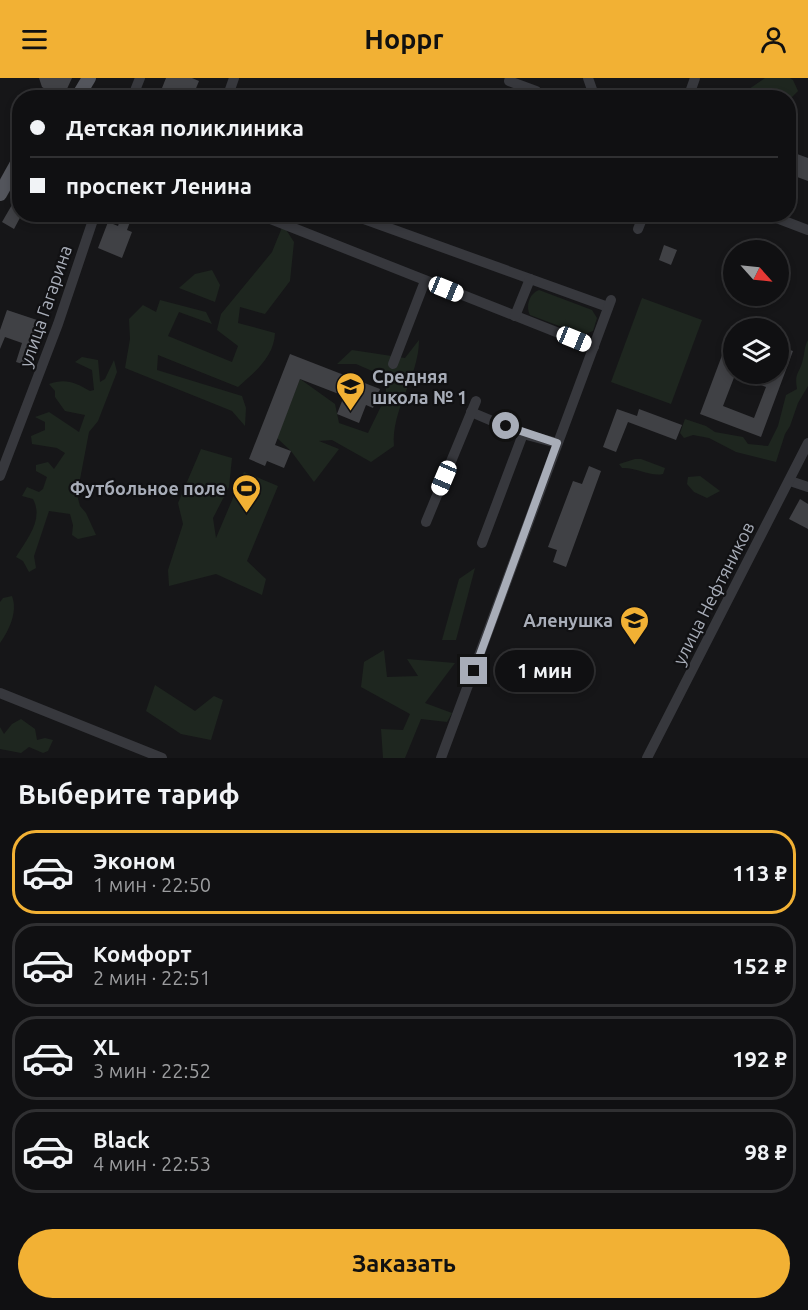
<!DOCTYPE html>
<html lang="ru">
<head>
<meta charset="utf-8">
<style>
	body { margin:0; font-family:Ubuntu,sans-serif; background:#1e1e20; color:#f1f3f6; height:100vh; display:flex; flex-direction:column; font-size:22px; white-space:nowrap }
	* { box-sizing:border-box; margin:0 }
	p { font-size:20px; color:#9c9d9f }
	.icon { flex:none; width:33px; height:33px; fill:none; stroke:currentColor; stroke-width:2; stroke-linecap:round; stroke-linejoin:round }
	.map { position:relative; height:680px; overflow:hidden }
	.details { display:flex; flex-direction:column; background:#101012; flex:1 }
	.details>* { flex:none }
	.top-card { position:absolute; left:12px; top:12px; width:784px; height:132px; border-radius:24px; box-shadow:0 3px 9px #0003,0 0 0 2px #303032; display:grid; align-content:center; height:132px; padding:0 18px; background:#101012 }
	.needle { width:39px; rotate:117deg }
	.buttons { position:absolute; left:723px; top:162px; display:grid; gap:12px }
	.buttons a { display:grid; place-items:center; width:66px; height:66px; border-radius:50%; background:#101012; box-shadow:0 3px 9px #0003,0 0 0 2px #303032; font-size:30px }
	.end { position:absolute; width:27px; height:27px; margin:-14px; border:8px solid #a8adb8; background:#111; box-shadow:0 0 0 3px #111 }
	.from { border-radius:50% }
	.bubble { position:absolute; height:42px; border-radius:21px; background:#101012; box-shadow:0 3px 9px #0003,0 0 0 2px #303032; font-size:20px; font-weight:700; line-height:42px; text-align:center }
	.car { position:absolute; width:18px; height:36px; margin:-18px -9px; border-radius:8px; box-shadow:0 0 4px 2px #0007; background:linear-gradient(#fff 24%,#345 0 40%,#fff 0 76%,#345 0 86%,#fff 0) }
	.top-card b { display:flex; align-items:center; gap:21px; height:57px; font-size:22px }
	.top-card b+b { border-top:2px solid #303032 }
	.top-card i { width:15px; height:15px; background:#f1f3f6 }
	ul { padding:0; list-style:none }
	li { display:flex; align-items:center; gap:18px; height:84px; margin:0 12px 9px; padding:0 6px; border:3px solid #303032; border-radius:24px }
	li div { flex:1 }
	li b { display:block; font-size:22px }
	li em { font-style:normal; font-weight:700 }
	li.current { border-color:#f2b134 }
	li>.icon { width:54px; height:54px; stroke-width:1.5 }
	h2 { padding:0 18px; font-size:27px; line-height:72px }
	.primary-button { display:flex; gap:12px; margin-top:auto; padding:12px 18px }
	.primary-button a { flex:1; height:69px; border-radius:36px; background:#f2b134; color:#111; font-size:24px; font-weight:700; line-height:69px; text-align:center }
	header { display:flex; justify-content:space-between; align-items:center; height:78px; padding:0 18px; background:#f2b134; color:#111; font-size:27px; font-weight:700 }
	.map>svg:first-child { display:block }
	.green { fill:#1e261f }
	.building { fill:#404145; fill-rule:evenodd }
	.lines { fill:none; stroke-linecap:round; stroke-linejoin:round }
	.minor { stroke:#37383d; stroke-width:10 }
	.major { stroke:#53555c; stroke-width:14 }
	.route { stroke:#a8adb8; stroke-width:8 }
	.labels { text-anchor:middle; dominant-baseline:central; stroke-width:4.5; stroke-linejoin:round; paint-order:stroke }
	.street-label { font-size:18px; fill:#a8adb8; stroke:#111113 }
	.poi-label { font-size:18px; font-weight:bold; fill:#a8adb8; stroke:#111113; text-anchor:end }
</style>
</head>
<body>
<header><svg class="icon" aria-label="menu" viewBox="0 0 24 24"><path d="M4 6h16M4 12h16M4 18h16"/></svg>Hoppr<svg class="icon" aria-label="person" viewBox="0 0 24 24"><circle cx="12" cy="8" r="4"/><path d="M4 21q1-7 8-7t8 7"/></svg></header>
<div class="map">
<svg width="808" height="680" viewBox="0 0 808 680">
	<rect width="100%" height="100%" fill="#161618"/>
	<g class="green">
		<polygon points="765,0 790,0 793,2 798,13 789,22 789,20 751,19 746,13"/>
		<path d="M283,147L294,164L290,203L265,236L240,229L238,245L275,255C274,279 255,294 238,309L158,277L157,292L242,318L246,330L245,348L232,333L125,290L130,261L129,241L143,227L156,234L160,222L206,234L212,246L179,234L168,258L232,284L238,268L217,252L221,236L272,174Z"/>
		<polygon points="212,192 220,207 215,224 179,210 195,196"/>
		<path d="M539,212L592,232L597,240L593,253L583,257L530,237C525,228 530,215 539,212Z"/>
		<polygon points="642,220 702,242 671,326 611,304"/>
		<path d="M419,262C419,299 391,331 394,368L371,384L332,362L319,363L339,371L314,404L291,373L277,360L300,301L335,326L339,345L368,355L386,318V299L356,286H337L352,272L405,280Z"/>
		<path d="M808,262V308L798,325L790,348L785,356L776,384L736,374L709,360L693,357L684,360L680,355L685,341L706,348L715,354L743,359L748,366L768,368L778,348L786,317L797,311C794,293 800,296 803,281C805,274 804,269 808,262Z"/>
		<path d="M82,279L98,282L100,304L105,301L114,282L117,294L98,343L89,354L77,417L80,428L86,435L96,457L78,461L72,457L73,447L70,436L49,433L34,478L36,490L29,494L23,483L16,479C27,461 44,442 33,421L22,418L27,409L39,414L43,411L47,399L36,393V387L48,384L54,391L65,375L57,370L32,366L31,358L45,352V344L35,339L49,334L79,354L85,337L65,333L55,319V313L49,306C65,300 75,304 90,313L94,312L92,292L75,284Z"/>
		<polygon points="201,371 232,380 229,409 213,440 216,460 244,394 278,408 247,483 266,501 262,517 216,496 169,508 168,492 183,446 178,425"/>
		<path d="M635,381H641L665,390L663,396C651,399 635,389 622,390L619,386Z"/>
		<polygon points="700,398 720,413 707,420 694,414 687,406 688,399"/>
		<polygon points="475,490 456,562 442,562 459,501"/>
		<path d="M12,518C18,534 9,552 0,565V524L3,520Z"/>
		<polygon points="384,572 387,599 418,598 407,581 455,585 425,625 452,635 447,644 421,641 405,680 383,680 381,651 403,652 410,636 361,609 364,584"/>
		<polygon points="155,607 195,633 214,618 223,622 211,662 181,656 146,633"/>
		<polygon points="21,641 35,651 37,662 45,660 53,662 48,673 43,675 29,669 21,675 0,671 0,649 4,656 12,646"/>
	</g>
	<g class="building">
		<polygon points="39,0 72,0 66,13 55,17 42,9"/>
		<polygon points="166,0 192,0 199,3 192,20 158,20"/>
		<polygon points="789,73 808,80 808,103 789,96"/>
		<polygon points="20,113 20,136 22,136 14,151 2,144"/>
		<polygon points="122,136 133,136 127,152 132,154 122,180 98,170 108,144 118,148"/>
		<polygon points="664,167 677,172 671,187 659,182"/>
		<polygon points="7,232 43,244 29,288 16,284 22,265 5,259 0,271 0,252"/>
		<path d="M733,248L734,296H778V268L793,273L761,359L700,336ZM735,297L766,309L754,340L723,328Z"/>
		<polygon points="290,276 380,311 373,330 366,327 359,345 337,336 344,318 300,301 275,367 291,373 284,390 267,383 265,388 249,381"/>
		<polygon points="617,331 637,338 639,331 682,347 676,362 628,344 616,374 603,369"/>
		<polygon points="589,388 601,393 566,489 553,484 557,472 548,469 573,403 582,406"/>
		<polygon points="800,421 808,426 808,451 789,441"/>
	</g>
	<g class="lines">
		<g class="minor">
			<polyline points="510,0 509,3 536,13 534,20"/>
			<polyline points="588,0 595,20"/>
			<polyline points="132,20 140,0"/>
			<polyline points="227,20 234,0"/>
			<polyline points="688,20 695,0"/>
			<polyline points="258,136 594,269"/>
			<polyline points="350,136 608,229"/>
			<polyline points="766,136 808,152"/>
			<polyline points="638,151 644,136"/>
			<polyline points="515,238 530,201"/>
			<polyline points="393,286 425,203"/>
			<polyline points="471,334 523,356 557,365"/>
			<polyline points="0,398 58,246 95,136"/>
			<polyline points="790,403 808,409"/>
			<polyline points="426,444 476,323"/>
			<polyline points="482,465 523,356"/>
			<polyline points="0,615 162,680"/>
			<polyline points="441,680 611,222"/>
			<polyline points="647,680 808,365"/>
		</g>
		<g class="major">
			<polyline points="77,20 89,0"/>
			<polyline points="0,116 20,80"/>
		</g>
	</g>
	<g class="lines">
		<polyline class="route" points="474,593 557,365 506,348"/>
	</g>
	<defs>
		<symbol id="school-pin" viewBox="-11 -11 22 30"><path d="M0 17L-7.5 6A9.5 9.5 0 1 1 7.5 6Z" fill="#f2b134" stroke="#111113"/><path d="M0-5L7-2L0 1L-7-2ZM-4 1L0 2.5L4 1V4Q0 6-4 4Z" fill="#111"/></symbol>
		<symbol id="stadium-pin" viewBox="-11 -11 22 30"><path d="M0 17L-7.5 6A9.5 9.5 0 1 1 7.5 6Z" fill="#f2b134" stroke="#111113"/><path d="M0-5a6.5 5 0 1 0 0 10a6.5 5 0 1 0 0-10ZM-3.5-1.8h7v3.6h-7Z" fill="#111"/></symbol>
	</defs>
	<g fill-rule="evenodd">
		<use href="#school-pin" x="334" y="292" width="33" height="45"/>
		<use href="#stadium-pin" x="230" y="394" width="33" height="45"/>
		<use href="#school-pin" x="618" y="526" width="33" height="45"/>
	</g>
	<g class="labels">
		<g class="street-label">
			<text transform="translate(45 228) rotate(-71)">улица Гагарина</text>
			<text transform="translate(713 515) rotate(-63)">улица Нефтяников</text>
		</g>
		<g class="poi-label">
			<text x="372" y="298" text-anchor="start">Средняя<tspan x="372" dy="21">школа № 1</tspan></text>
			<text x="226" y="410">Футбольное поле</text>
			<text x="613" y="542">Аленушка</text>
		</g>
	</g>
</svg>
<div class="buttons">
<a><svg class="needle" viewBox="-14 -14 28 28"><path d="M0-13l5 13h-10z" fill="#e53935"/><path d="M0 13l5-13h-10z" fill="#9c9d9f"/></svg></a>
<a><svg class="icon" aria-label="layers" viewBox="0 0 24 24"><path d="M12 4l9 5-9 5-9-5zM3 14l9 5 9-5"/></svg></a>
</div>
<i class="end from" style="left:506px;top:348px"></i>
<i class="end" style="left:474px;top:593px"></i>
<div class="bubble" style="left:495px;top:572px;width:99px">1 мин</div>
<i class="car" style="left:446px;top:211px;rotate:112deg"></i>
<i class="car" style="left:574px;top:261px;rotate:112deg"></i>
<i class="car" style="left:444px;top:400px;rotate:203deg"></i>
<div class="top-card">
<b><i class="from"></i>Детская поликлиника</b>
<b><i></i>проспект Ленина</b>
</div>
</div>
<section class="details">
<h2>Выберите тариф</h2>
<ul>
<li class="current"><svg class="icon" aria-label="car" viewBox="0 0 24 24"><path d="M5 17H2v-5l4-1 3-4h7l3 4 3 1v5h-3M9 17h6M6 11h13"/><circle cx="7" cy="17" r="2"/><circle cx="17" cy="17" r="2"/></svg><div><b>Эконом</b><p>1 мин · 22:50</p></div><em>113 ₽</em></li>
<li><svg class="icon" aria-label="car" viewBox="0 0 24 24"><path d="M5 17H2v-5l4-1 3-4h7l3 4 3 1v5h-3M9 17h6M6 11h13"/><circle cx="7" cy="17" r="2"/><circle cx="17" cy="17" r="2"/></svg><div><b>Комфорт</b><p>2 мин · 22:51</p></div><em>152 ₽</em></li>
<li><svg class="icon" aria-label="car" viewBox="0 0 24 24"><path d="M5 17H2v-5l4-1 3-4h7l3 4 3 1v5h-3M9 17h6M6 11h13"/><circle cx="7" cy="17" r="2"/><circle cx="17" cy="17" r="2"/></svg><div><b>XL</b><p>3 мин · 22:52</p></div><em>192 ₽</em></li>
<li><svg class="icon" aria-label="car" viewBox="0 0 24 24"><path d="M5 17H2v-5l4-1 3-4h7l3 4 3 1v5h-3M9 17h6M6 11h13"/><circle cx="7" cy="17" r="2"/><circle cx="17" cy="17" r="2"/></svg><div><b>Black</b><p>4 мин · 22:53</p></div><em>98 ₽</em></li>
</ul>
<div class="primary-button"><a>Заказать</a></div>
</section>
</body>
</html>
